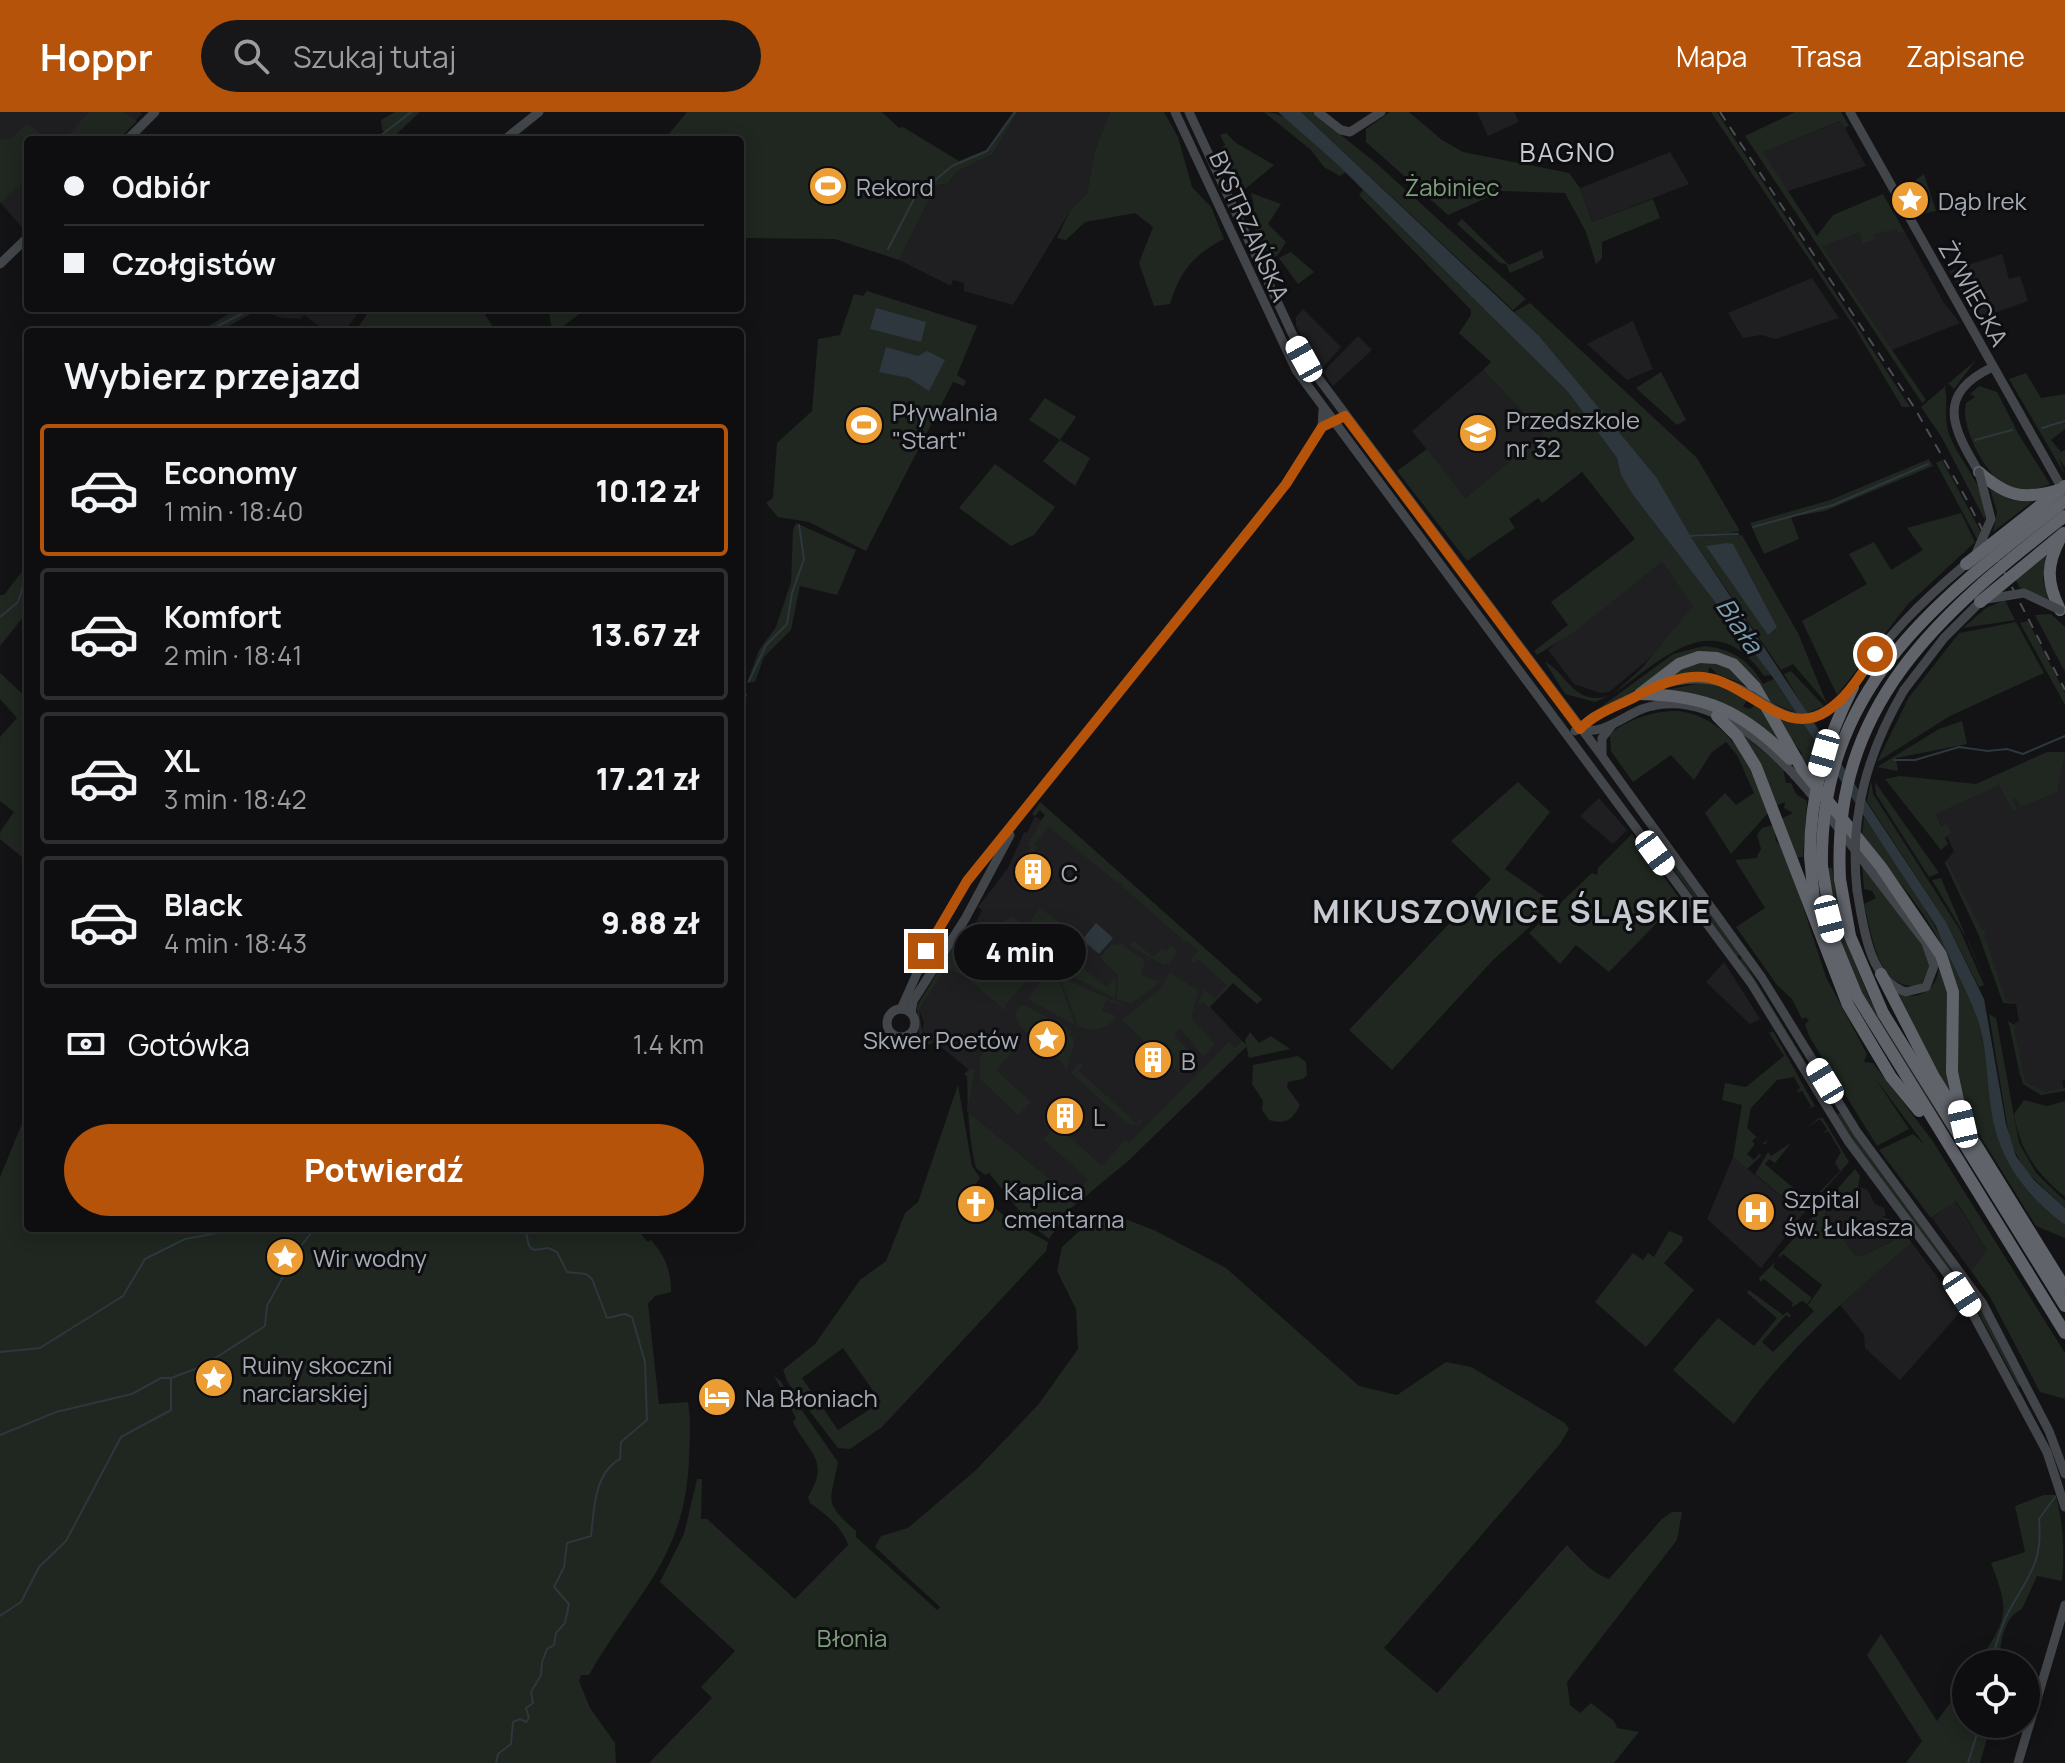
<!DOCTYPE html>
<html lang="pl">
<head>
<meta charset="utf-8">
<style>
	body { margin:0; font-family:Manrope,sans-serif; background:#171719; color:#f1f3f6; height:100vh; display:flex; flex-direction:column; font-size:30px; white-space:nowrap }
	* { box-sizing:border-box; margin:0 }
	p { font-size:26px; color:#9b9c9f }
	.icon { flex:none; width:44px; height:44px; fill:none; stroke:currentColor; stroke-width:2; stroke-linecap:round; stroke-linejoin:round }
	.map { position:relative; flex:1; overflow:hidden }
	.side { position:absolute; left:24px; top:216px; width:720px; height:904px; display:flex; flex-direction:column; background:#0e0e10; border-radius:8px; box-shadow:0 4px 20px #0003,0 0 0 2px #2e2e30 }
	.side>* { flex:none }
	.top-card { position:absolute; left:24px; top:24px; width:720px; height:176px; border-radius:8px; box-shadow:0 4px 20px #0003,0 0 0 2px #2e2e30; display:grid; align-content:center; height:176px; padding:0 40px; background:#0e0e10 }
	.tools { position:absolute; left:1952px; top:1538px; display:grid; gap:16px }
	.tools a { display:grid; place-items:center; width:88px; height:88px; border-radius:50%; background:#0e0e10; box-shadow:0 4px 20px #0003,0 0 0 2px #2e2e30; font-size:40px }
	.end { position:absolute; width:36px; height:36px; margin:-18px; border:10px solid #b45309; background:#fff; box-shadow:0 0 0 4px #fff }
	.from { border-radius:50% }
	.bubble { position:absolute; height:56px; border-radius:28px; background:#0e0e10; box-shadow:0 4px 20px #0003,0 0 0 2px #2e2e30; font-size:26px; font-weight:800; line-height:56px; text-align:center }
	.car { position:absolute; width:24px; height:48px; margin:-24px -12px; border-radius:10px; box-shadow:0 0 6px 2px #0007; background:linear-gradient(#fff 24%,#345 0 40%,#fff 0 76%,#345 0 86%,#fff 0) }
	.top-card b { display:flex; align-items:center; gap:28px; height:76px; font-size:30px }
	.top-card b+b { border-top:2px solid #2e2e30 }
	.top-card i { width:20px; height:20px; background:#f1f3f6 }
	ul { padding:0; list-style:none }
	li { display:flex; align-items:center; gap:24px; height:132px; margin:0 16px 12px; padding:0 24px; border:4px solid #2e2e30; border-radius:8px }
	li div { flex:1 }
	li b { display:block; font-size:30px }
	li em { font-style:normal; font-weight:800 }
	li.on { border-color:#b45309 }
	li>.icon { width:72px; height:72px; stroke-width:1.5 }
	h2 { padding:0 40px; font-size:36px; line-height:96px }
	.pay { display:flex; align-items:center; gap:20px; height:88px; padding:0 40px; font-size:30px }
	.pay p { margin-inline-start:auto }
	.button { display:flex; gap:16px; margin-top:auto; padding:16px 40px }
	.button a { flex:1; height:92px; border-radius:48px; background:#b45309; color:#fff; font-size:32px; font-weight:800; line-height:92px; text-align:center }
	header { display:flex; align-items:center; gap:48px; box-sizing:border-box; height:112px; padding:0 40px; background:#b45309; color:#fff }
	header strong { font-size:38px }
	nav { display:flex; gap:44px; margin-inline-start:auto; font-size:28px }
	.search { width:560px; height:72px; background:#171719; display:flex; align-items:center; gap:20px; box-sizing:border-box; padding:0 28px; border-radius:44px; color:#9b9c9f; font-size:30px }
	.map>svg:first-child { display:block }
	.built { fill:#1f1f22 }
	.green { fill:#1f2720; fill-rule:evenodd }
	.water { fill:#2d373d }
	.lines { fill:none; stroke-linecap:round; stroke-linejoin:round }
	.stream { stroke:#2d373d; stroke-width:2 }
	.secondary { stroke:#424549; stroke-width:9 }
	.highway { stroke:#60646a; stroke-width:12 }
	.rail { stroke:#4b4e52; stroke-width:2; stroke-dasharray:10 8; stroke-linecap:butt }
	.secondary-bridge { stroke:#424549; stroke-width:9 }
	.highway-bridge { stroke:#60646a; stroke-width:12 }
	.route { stroke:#b45309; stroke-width:10 }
	.labels { text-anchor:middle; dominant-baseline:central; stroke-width:6; stroke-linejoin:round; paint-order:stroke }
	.poi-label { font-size:24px; fill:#a5abb5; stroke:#0e0e10; text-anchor:start }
	.park-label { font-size:24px; fill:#7d9f7c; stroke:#0e0e10 }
	.street-label { font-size:24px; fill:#a5abb5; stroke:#0e0e10 }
	.neighbourhood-label { font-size:26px; letter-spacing:2px; fill:#c6cad1; stroke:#0e0e10 }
	.water-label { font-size:26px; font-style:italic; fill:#7d9caf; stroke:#0e0e10 }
	.district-label { font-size:32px; font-weight:bold; letter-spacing:2px; fill:#c6cad1; stroke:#0e0e10 }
</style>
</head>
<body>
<header>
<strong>Hoppr</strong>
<div class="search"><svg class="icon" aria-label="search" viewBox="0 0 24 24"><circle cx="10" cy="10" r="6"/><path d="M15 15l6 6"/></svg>Szukaj tutaj</div>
<nav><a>Mapa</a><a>Trasa</a><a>Zapisane</a></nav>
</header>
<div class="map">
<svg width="2065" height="1651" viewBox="0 0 2065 1651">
	<rect width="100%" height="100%" fill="#131315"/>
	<g class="built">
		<polygon points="0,0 140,0 142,2 115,28 28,28 28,115 25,119 0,90"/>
		<polygon points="1018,0 1110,0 1095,38 1087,81 1070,99 1013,193 964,179 964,171 953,168 951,174 899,148 936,74 948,71 958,59 993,42"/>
		<polygon points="1477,0 1514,0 1519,10 1488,24"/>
		<polygon points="1841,9 1866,54 1788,79 1762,40"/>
		<polygon points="1670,40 1689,72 1592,110 1580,76"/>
		<polygon points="1895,102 1944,191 1960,211 1892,238 1822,134"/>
		<polygon points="2002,142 2009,167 2020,164 2028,189 1977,207 1949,159"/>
		<polygon points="1812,166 1839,206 1776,227 1761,223 1743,226 1728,201"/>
		<polygon points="261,196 362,196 344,220 322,216 304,203 301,207 282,206 259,198"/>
		<polygon points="1303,197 1341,235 1321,258 1296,214 1296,205"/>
		<polygon points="1633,209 1653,257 1627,268 1587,232"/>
		<polygon points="1358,224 1372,238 1333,274 1323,260"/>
		<polygon points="1483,258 1545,322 1465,386 1412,319"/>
		<polygon points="1662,450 1693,493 1685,506 1650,546 1609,580 1600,581 1574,572 1548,538"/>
		<polygon points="2065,642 2065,968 2062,969 2064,978 2045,982 2024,972 2019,961 2010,914 2019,909 2016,892 2006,890 1985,826 1946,749 1954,739 1918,666 1970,674"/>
		<polygon points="1599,686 1627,718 1613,732 1580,704"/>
		<polygon points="1049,698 1238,866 1210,895 1247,934 1079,1091 967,999 969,958 922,919 924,910 919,898 969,815 973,817 982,798 978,795 1008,756 1024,720 1027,721 1035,704 1041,708"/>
		<polygon points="1724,850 1760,907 1750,912 1706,870"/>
		<polygon points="1733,1045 1803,1102 1761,1156 1707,1107"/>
		<polygon points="1858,1075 1867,1077 1875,1092 1884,1096 1886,1103 1882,1105 1894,1128 1861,1144 1854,1142 1825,1102 1829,1093"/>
		<polygon points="1955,1089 1987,1138 1971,1159 1932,1106"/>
		<polygon points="1912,1131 1962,1198 1900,1268 1865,1236 1864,1223 1839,1191"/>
	</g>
	<g class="green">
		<polygon points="89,0 123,0 137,9 118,28 64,28"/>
		<polygon points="395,0 420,0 390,28 382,17 381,8"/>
		<polygon points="687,0 882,0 899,16 903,15 959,49 986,38 1013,0 1018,0 993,42 958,59 948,71 936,74 899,148 835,127 740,126 740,28 664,28"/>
		<path d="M1110,0H1164L1178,25L1192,75L1211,95L1224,127C1193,143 1180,159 1170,192L1154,194L1139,151L1153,115L1135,101L1085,110L1066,128L1057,126L1070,99L1087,81L1095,38Z"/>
		<path d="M1264,0C1294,0 1325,40 1346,60L1340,64L1324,55L1311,38Z"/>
		<polygon points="1301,0 1312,0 1376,51 1526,187 1513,198"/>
		<polygon points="1390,0 1409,0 1442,28 1463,40 1569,61 1580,76 1592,110 1653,87 1660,106 1602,130 1602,146 1596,152 1586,120 1565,81 1502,79 1448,103 1366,30 1366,17"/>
		<polygon points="1711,0 1717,0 1910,295 1902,295 1855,216"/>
		<polygon points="1795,0 1841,0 1849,14 1844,16 1840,9 1763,40 1817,124 1833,103 1883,82 1904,120 1898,121 1896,117 1874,122 1875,127 1862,132 1860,120 1822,134 1926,288 1922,291 1745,24"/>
		<polygon points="27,11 43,24 40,28 28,28 28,65 0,91 0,28 12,26"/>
		<polygon points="1226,21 1236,31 1274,53 1245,77 1231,68 1218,40 1225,33 1220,23"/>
		<polygon points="1924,62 1936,99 1916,103 1905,82 1913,70"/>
		<path d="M1363,78L1568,280L1617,346L1633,383L1771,563L1764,564C1714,492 1663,547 1613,582L1641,557L1693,494L1662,450L1574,520L1537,543L1534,539L1568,513L1551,490L1635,427L1582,360L1542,391L1538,386L1509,407L1515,416L1467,449L1397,359L1427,337L1465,386L1544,322L1483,258L1491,250L1459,221L1471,203V198L1359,83Z"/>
		<path d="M1251,81L1281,92L1268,112L1286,130L1277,144L1272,145C1246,119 1259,109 1251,81Z"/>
		<polygon points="1462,107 1509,153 1542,138 1544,146 1510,161 1506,152 1500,151 1457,112"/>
		<polygon points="1291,140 1314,160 1298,172 1279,146"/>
		<polygon points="867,179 977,214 957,263 966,269 964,274 953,270 866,439 809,410 778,405 766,391 773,386 777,331 812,299 818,227 840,223 854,182 863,184"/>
		<polygon points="1530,191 1697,346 1740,419 1722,423 1689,423 1657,366 1514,200"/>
		<polygon points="238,196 261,196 218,220 199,220"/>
		<polygon points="371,196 481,196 496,220 355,220"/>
		<polygon points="553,196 585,196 586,197 558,218 552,217 549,202 553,200"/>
		<path d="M1976,248L1954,277L1948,271L1945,276C1948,289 1944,304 1948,319C1958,350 1988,374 1985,408L1941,324L1921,295Z"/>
		<polygon points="1661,260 1686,308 1677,313 1636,276"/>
		<polygon points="2026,261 2041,286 2065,282 2065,317 2051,328 2061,340 2065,338 2065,355 2059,347 2065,363 2009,267"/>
		<path d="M1979,274L1997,280L2019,323L2050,372C2038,377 2025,380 2012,377C1989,371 1959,314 1966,291L1975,285L1970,282Z"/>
		<polygon points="1045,286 1076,305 1060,328 1090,346 1075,374 1043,349 1060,328 1029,308"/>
		<polygon points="1929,347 1933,354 1825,399 1791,405 1799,427 1764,442 1750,411 1830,388"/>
		<polygon points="1942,348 1981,420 1977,427 1936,351"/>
		<polygon points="995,352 1055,395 1034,423 1011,434 959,396"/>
		<polygon points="1990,377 2011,388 2032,390 1993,420 1997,400"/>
		<polygon points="1961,401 1975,430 1908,492 1837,583 1802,509 1867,472 1849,442 1874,430 1891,458 1923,438 1907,416"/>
		<polygon points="796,411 856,438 837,483 800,474 791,518 764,545 755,570 747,571 759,538 776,515 791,470 793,418"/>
		<polygon points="1742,423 1798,521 1827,592 1793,552 1781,558 1691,425"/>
		<polygon points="2046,443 2043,469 2051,488 2020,476 2016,468"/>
		<polygon points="28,452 28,499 0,534 0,483 4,483"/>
		<polygon points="2005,488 2015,508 1963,516 1986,496"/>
		<polygon points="2051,502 2065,515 2065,560 2035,503"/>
		<polygon points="2028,509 2065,581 2065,593 2020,511"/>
		<polygon points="2016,510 2044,561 1950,604 1877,650 1909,585 1959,521"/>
		<path d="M1704,534C1732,537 1749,548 1763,572L1774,567L1796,601L1766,588L1715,543L1646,572L1590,603L1673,542Z"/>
		<path d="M1545,550C1566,559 1573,595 1609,584L1595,590L1565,582Z"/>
		<polygon points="1708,550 1727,554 1746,573 1717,562 1710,555 1707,563 1661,570 1685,555"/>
		<polygon points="1791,559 1824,594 1807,601 1784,562"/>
		<polygon points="0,561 28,587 28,750 0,727 0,720 14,700 0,689 0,625 17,606 0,587"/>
		<polygon points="1701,571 1725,575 1748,586 1743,595 1750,597 1755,593 1765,599 1783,634 1711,586 1665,578"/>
		<path d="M1679,599C1733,607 1750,655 1769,700L1731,742L1705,701L1725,681L1736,693L1754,681L1737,643L1726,630L1712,640L1694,668L1671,643L1633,670L1611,639L1610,625L1607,624C1626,608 1654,598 1679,599Z"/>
		<polygon points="1775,606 1804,612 1819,636 1811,664 1809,653 1800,646 1802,641"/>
		<polygon points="1962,609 1967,632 1896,646 1898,659 1877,655 1939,617"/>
		<polygon points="1741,621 1783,656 1786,671 1791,671 1796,682 1807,689 1803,745 1796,745 1781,707 1793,701 1784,696 1785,690 1776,694"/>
		<polygon points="2047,640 2065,640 2057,680 2021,695 2016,686 2012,688 2017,697 2013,699 1999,673 1936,702 1941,714 1947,712 1951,720 1945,726 1948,732 1941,738 1885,667 1900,664 1976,672"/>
		<polygon points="1871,669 1873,682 1960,818 1984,873 1979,875 1946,810 1867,689"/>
		<polygon points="1518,670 1550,700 1505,757 1555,792 1493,848 1392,958 1349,918 1491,767 1451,729"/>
		<polygon points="1875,670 1939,761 1929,765 1876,682"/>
		<polygon points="1040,690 1049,698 1262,887 1257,892 1233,871 1209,895 1203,890 1197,895 1204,877 1215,887 1227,873 1198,847 1194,851 1190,848 1198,839 1188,829 1180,830 1182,827 1122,774 1124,771 1118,771 1049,715 1034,732 1038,735 1026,750 1023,748 1031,735 1028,732 1045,703 1040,698 1035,704 1032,702"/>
		<path d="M1864,705C1904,763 1943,819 1969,884C2007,977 1968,1041 2065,1113V1126L2036,1114L1967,1003L1957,965L1955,868C1940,813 1897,768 1862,725Z"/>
		<polygon points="1774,713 1776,729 1785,739 1826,865 1867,942 1864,950 1873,951 1932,1028 2065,1241 2065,1287 2040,1280 1990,1185 1971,1159 1987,1138 1956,1089 1931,1106 1879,1038 1913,1022 1924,1032 1875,966 1909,1017 1877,1034 1809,924 1805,912 1809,909 1806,905 1802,907 1792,887 1777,873 1736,815 1765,796 1735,748 1756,746 1761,737 1757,723 1762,716"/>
		<polygon points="1632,722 1680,787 1609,860 1576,833 1560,852 1529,821 1592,761 1597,763 1598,756"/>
		<polygon points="1653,723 1740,843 1737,845 1650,725"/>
		<polygon points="1946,748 1982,818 1986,816 1984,820 1988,820 1984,822 2006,888 2016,892 2003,891 1979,824 1945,751"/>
		<path d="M1862,751L1926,839L1930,854L1921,873C1878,882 1872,822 1864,792L1876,786L1872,779L1864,777Z"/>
		<polygon points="1827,756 1832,756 1849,836 1869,886 1951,1024 1948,1026 1869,898 1838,823"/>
		<polygon points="1941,766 1993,888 1969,830 1932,768"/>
		<polygon points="1040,796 1064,814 1055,826 1030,809"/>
		<polygon points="1012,804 1051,836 1052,843 1048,847 1045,845 1005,894 1007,900 967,866 946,855 919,898 922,920 934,930 926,934 919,923 917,894 966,813 973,817 1001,811"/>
		<polygon points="1133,828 1153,845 1162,836 1166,839 1171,834 1177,839 1170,851 1164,853 1130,834"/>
		<polygon points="1121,832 1145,849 1141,863 1160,870 1132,891 1117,888 1118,863 1100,846 1111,833"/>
		<polygon points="1064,841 1107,875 1116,864 1115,886 1058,857 1055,851"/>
		<polygon points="1742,846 1825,982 1740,848"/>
		<path d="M1939,853L1947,874L1950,981L1895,881C1918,891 1939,877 1939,853Z"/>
		<polygon points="1048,860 1057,863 1075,913 1028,887"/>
		<polygon points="1170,861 1199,879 1191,906 1215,932 1203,944 1180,916 1174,923 1198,949 1181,963 1122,908 1159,878"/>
		<path d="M1060,865L1123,893V899L1122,894L1106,888L1102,899L1117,904C1104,919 1097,920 1078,914Z"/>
		<polygon points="1019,894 1026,894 1053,909 1048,921 1040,924 1050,924 1060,950 1019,913 1015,902"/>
		<polygon points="1989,902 1996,906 2019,1031 2036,1061 2065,1089 2065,1096 2025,1058 2010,1030"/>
		<path d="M1055,909L1072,919L1069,923L1075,928L1067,958C1056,947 1057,927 1050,922Z"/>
		<polygon points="2008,909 2017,915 2014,917 2025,970 2045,980 2065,976 2065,979 2041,983 2023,972"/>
		<polygon points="1773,919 1815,994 1807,997 1811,994 1802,979 1796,980 1800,976 1794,965 1777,968 1751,996 1747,1016 1763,1031 1768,1028 1765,1033 1756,1025 1752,1029 1755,1032 1747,1042 1754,1048 1760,1041 1761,1044 1747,1057 1733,1045 1742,993 1722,988 1725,971 1746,975 1784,944 1769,921"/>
		<polygon points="1250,920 1259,931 1271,924 1290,937 1249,946 1245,928"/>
		<polygon points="1012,926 1019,933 996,958 1031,990 1018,1003 980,967 980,945 993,927"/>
		<path d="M1242,929L1247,934L1127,1050L1071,1096L1049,1127L1030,1112L989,1061L985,1063L976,1056C968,1025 968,994 967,964L964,962L971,956L975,957L967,999L1073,1086L1088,1067L1043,1027L1056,1013L1102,1054L1125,1028L1129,1031L1229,930L1235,936Z"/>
		<path d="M1298,944L1306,950L1307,963L1303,967L1288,970L1287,975L1300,993C1292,1008 1286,1013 1269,1008L1262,998L1263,989L1252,972L1253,953Z"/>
		<polygon points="1080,950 1083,953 1078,958 1136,1011 1147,1004 1138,1013 1128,1012 1071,961"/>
		<path d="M958,973L972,1054L980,1066L973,1076L1011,1110L1048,1130L1046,1139L882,1315L850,1337L838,1336L788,1271L783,1258L815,1232L860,1168L886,1149L905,1101L918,1090ZM843,1236L881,1290L838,1318L802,1266Z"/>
		<path d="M2024,988L2047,994L2065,989V1085C2037,1061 2020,1040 2014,1002Z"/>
		<path d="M28,997V1116H636L648,1130L651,1128C665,1144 671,1158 671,1180L655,1184L648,1192L659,1292L688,1290C691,1308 690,1327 689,1345C686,1447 635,1482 589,1563H581L579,1569L590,1596L615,1631L616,1651H0V1065Z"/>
		<polygon points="1840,1001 1977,1190 2021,1273 2018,1274 1971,1187 1854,1032 1837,1002"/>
		<polygon points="1819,1006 1823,1006 1849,1050 1803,1102 1755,1062 1768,1040 1771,1044 1791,1031 1775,1051 1769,1047 1765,1052 1810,1090 1840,1059 1835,1051 1841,1040 1828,1019 1823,1022 1827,1017 1820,1007 1806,1016"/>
		<path d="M1855,1057L1860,1064L1858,1075L1829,1093L1825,1102L1854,1142L1861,1144L1893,1129L1882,1105L1895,1109L1912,1131C1845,1186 1784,1241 1734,1312L1673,1258L1718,1206L1754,1234L1777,1206L1747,1181L1749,1178L1783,1203L1787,1200L1791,1203L1790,1206L1786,1203L1762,1230L1773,1240L1814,1199L1808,1193L1822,1173L1783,1142L1779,1146V1143Z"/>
		<path d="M1115,1103L1156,1119L1226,1156L1359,1274L1397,1283L1446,1250L1471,1255L1565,1311L1569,1317L1560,1332L1384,1536L1437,1581L1567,1433C1578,1445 1593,1462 1609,1467L1662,1407L1672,1400H1682L1677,1428L1567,1570L1570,1593L1580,1601L1591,1591L1614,1609L1617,1616L1639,1620L1614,1651H649L712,1586L701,1575L735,1539L660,1470L684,1422L697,1367H702L701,1407H707L795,1487L848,1433C841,1413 826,1403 810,1391L808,1385C831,1348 808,1341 793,1310L796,1306L774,1264L781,1269L798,1304L787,1277L838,1350C831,1389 822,1390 856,1419V1425L937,1498L940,1495L875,1435L881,1424L908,1416L976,1358L1038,1293L1078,1237L1076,1197L1057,1159L1062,1135L1086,1113Z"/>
		<polygon points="1669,1119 1682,1124 1683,1129 1664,1151 1694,1178 1646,1235 1595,1190 1633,1141 1643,1148 1648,1141 1654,1145"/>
		<polygon points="1775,1150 1773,1155 1812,1186 1807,1192 1802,1189 1791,1196 1793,1191 1764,1167 1760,1170 1759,1166"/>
		<path d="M2044,1383H2056C2063,1412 2065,1440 2062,1469L2037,1464L2022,1497C2003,1505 2000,1533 1999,1552H1977C2007,1506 2011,1503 1991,1451L2025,1440L2015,1394Z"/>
		<polygon points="1881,1522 1937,1609 1966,1569 1966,1612 1991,1612 1980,1651 1906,1651 1922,1629 1867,1543"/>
	</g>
	<g class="water">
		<path d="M1278,0H1301L1539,224L1657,366L1691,425L1946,810L1984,887L2006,1012L2016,1044L2034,1068L2065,1096V1113C2026,1085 1997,1045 1991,996C1987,970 1987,942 1980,916C1970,880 1949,849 1936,814L1774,567L1633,383L1621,363L1617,346L1568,280L1336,51Z"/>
		<polygon points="876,196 926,210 921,230 870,217"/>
		<polygon points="886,235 918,244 927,239 945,248 929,279 909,266 879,260"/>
		<polygon points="1727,431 1733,432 1777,515 1768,523 1706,434"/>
		<polygon points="1096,811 1113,826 1099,842 1082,828"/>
	</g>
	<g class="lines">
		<g class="stream">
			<polyline points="375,28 411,0"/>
			<polyline points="888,137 915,85 952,54 987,39 1015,0"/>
			<polyline points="206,220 253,196"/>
			<polyline points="2042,316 2065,309"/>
			<polyline points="1975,328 2012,318"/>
			<polyline points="1753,415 1833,393 1928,352"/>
			<polyline points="1688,424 1738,422"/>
			<polyline points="0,505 18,490 28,458"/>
			<polyline points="749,569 766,533 787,512 792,481 804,447 799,413"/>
			<polyline points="740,594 746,583"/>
			<polyline points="1894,648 1915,648 1959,635 1988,639 2007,637 2023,642 2065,624"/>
			<polyline points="740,662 744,669 740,677"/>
			<polyline points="0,1240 40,1236 123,1184 145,1147 185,1127 245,1116"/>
			<polyline points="0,1323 56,1300 132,1282 161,1266 171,1266 203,1254 265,1214 267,1194 297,1139 315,1116"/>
			<polyline points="0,1504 21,1490 39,1455 66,1429 121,1325 171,1298 171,1267"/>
			<path d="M1990,1552C1996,1535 2000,1515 2009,1499C2029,1463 2043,1450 2039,1407L2055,1385"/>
			<path d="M496,1651L498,1642L511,1632L513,1610L520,1607L526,1610L529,1606L526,1596L533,1591L531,1580L541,1563L542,1550L547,1537L554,1533L556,1521L565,1511L569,1492L554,1475L564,1455L567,1431L591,1424C594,1398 594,1361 620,1347L621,1330L647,1308L645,1250L632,1205L625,1202L607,1206L592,1167L586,1162L567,1160L557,1140L548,1136L534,1138L529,1134L525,1116"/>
			<polyline points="1968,1651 1980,1612"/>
		</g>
		<g class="secondary">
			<polyline points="1175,0 1296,258 1751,871 1848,1029 1962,1182 2047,1340 2065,1395"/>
			<polyline points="1189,0 1304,247 1596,636 1762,866 1857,1020 1983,1192 2049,1319 2065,1362"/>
			<polyline points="1318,0 1341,18 1350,20 1381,0"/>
			<polyline points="1850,0 2064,380"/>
			<polyline points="127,28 155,0"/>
			<polyline points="504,28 539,0"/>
			<polyline points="0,152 28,125"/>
			<path d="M1979,360C1953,317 1934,282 1993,255"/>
			<path d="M1853,575C1884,526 1922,489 1966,452"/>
			<polyline points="1904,578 1944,526 1980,490"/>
			<path d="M1580,617C1602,624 1622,605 1642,597C1710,572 1778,641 1816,688"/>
			<path d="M1575,619C1583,615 1587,608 1595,604C1648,577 1693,548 1751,583"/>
			<polyline points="1602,643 1602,626 1612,613"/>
			<path d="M1826,700L1926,831L1934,854L1926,875L1906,880C1868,868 1863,812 1857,778"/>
			<circle cx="901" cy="911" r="14"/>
			<polyline points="901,897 931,830 967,769 1286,372 1322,315 1323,298"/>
			<polyline points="911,901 913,889 965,807 1010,723"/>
			<polyline points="2018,1651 2065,1493"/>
		</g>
		<g class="highway">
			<path d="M1979,360C2007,385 2023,388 2059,378"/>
			<path d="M2060,498C2046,469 2046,452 2062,423"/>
			<polyline points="1640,582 1679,552 1699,545 1717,546 1733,552 1755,575 1802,657 1881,755 1941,843 1953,880 1952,960 1963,1012"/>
			<path d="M1640,582C1707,583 1742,599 1790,647"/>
			<polyline points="1717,604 1737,624 1756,655 1848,893 1891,965 1919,999"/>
			<polyline points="1810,744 1814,788"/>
			<polyline points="1822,754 1834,828 1857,884 2065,1221"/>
			<polyline points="1840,767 1850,824 1883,901 2065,1194"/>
			<polyline points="1881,862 1934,965 2065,1176"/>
		</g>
		<polyline class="rail" points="1720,0 1914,295 1967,388 2065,578"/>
		<g class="secondary-bridge">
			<polyline points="1977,439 1991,407 1979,360"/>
			<polyline points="1987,487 2024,481 2060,498"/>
			<path d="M1751,583C1792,610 1809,618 1848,581"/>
			<path d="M1857,778C1849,705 1867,641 1904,578"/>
		</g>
		<g class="highway-bridge">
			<polyline points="1966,452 2065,374"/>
			<polyline points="1980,490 2064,421"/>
			<path d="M1810,744C1810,683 1825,630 1853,575"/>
			<path d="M1822,754C1819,575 1937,488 2065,389"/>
			<path d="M1840,767C1831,593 1939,502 2065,404"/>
		</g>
	</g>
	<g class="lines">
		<path class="route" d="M926,839L967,769L1252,415L1286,372L1322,315L1345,304L1580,617C1594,602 1615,595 1633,586C1653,575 1680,563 1703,565C1747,569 1784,628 1827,599C1849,584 1860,563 1875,542"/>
	</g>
	<defs>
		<symbol id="stadium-disc" viewBox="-11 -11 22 22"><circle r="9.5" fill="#ec9d34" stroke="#0e0e10"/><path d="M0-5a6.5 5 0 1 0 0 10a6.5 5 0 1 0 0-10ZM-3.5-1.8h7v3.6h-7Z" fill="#fff"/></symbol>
		<symbol id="sight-disc" viewBox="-11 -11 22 22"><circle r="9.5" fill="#ec9d34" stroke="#0e0e10"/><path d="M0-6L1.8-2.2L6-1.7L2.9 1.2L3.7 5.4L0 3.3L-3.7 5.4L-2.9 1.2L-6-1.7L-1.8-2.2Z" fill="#fff"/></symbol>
		<symbol id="school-disc" viewBox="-11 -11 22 22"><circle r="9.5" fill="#ec9d34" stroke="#0e0e10"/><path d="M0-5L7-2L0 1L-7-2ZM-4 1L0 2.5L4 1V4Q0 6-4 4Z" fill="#fff"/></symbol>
		<symbol id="building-disc" viewBox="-11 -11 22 22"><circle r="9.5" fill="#ec9d34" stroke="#0e0e10"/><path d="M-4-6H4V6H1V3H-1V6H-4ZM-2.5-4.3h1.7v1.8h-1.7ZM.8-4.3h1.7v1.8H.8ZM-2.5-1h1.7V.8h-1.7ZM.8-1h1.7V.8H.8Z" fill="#fff"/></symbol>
		<symbol id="church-disc" viewBox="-11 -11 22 22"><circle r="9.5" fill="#ec9d34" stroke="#0e0e10"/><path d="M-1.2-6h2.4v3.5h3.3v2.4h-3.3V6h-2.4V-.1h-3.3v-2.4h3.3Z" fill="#fff"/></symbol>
		<symbol id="hospital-disc" viewBox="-11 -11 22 22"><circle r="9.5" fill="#ec9d34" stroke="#0e0e10"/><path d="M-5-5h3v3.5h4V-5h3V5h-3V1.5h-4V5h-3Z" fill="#fff"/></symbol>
		<symbol id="hotel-disc" viewBox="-11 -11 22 22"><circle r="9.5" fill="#ec9d34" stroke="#0e0e10"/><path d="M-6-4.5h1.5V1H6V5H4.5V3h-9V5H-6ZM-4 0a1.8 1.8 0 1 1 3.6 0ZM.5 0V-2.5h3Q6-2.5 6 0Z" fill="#fff"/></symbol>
	</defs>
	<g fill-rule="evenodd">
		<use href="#stadium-disc" x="806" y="52" width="44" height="44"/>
		<use href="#sight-disc" x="1888" y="66" width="44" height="44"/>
		<use href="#stadium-disc" x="842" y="291" width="44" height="44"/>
		<use href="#school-disc" x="1456" y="299" width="44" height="44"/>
		<use href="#building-disc" x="1011" y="738" width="44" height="44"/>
		<use href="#sight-disc" x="1025" y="905" width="44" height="44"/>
		<use href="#building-disc" x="1131" y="926" width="44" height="44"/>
		<use href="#building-disc" x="1043" y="982" width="44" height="44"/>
		<use href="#church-disc" x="954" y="1070" width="44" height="44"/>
		<use href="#hospital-disc" x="1734" y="1078" width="44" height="44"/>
		<use href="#sight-disc" x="263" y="1123" width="44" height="44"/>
		<use href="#sight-disc" x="192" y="1244" width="44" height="44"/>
		<use href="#hotel-disc" x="695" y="1263" width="44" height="44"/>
	</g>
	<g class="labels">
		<g class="poi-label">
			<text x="856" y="74">Rekord</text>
			<text x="1938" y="88">Dąb Irek</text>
			<text x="892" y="299">Pływalnia<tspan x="892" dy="28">"Start"</tspan></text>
			<text x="1506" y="307">Przedszkole<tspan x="1506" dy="28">nr 32</tspan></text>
			<text x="1061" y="760">C</text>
			<text x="1019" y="927" text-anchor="end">Skwer Poetów</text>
			<text x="1181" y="948">B</text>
			<text x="1093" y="1004">L</text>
			<text x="1004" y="1078">Kaplica<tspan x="1004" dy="28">cmentarna</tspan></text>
			<text x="1784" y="1086">Szpital<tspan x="1784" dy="28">św. Łukasza</tspan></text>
			<text x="313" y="1145">Wir wodny</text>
			<text x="242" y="1252">Ruiny skoczni<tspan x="242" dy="28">narciarskiej</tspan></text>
			<text x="745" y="1285">Na Błoniach</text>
		</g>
		<g class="park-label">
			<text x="1452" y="74">Żabiniec</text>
			<text x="852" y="1525">Błonia</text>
		</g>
		<g class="street-label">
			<text transform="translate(1250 114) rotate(66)">BYSTRZAŃSKA</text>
			<text transform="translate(1974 181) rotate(61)">ŻYWIECKA</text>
		</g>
		<g class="neighbourhood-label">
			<text x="1568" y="40">BAGNO</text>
		</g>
		<g class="water-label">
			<text transform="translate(1740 513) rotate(56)">Biała</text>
		</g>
		<g class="district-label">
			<text x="1512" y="799">MIKUSZOWICE ŚLĄSKIE</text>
		</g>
	</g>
</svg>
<div class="tools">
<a><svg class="icon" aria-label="locate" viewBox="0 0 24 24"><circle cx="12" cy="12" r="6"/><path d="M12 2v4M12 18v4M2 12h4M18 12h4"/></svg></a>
</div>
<i class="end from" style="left:1875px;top:542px"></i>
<i class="end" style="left:926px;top:839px"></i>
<div class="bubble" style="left:954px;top:812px;width:132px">4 min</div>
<i class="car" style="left:1304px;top:247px;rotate:331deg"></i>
<i class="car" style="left:1824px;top:641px;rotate:196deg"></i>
<i class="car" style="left:1655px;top:741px;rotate:144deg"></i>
<i class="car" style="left:1829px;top:807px;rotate:166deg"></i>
<i class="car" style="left:1825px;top:969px;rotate:329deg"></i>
<i class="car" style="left:1963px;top:1012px;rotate:347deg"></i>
<i class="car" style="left:1962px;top:1182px;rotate:147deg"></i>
<div class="top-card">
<b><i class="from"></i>Odbiór</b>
<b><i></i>Czołgistów</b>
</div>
<section class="side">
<h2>Wybierz przejazd</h2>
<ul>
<li class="on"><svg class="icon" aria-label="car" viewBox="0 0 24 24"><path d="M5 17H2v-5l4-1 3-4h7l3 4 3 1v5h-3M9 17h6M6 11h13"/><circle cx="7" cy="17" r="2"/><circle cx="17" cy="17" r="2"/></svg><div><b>Economy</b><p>1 min · 18:40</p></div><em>10.12 zł</em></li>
<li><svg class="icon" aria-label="car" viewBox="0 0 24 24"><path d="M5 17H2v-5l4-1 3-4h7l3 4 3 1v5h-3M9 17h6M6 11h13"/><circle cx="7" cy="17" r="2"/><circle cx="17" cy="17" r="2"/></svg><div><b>Komfort</b><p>2 min · 18:41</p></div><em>13.67 zł</em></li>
<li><svg class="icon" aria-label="car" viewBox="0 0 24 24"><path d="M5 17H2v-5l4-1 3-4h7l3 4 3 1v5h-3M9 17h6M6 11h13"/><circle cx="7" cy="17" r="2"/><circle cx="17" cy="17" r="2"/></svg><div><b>XL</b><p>3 min · 18:42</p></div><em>17.21 zł</em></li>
<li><svg class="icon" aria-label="car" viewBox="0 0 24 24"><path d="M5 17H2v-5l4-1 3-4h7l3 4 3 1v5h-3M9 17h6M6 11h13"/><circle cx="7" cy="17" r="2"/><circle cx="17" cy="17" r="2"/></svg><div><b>Black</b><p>4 min · 18:43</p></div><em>9.88 zł</em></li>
</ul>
<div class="pay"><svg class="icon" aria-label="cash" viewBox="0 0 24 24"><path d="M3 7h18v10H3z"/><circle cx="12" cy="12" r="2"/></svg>Gotówka<p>1.4 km</p></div>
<div class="button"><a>Potwierdź</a></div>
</section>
</div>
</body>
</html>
